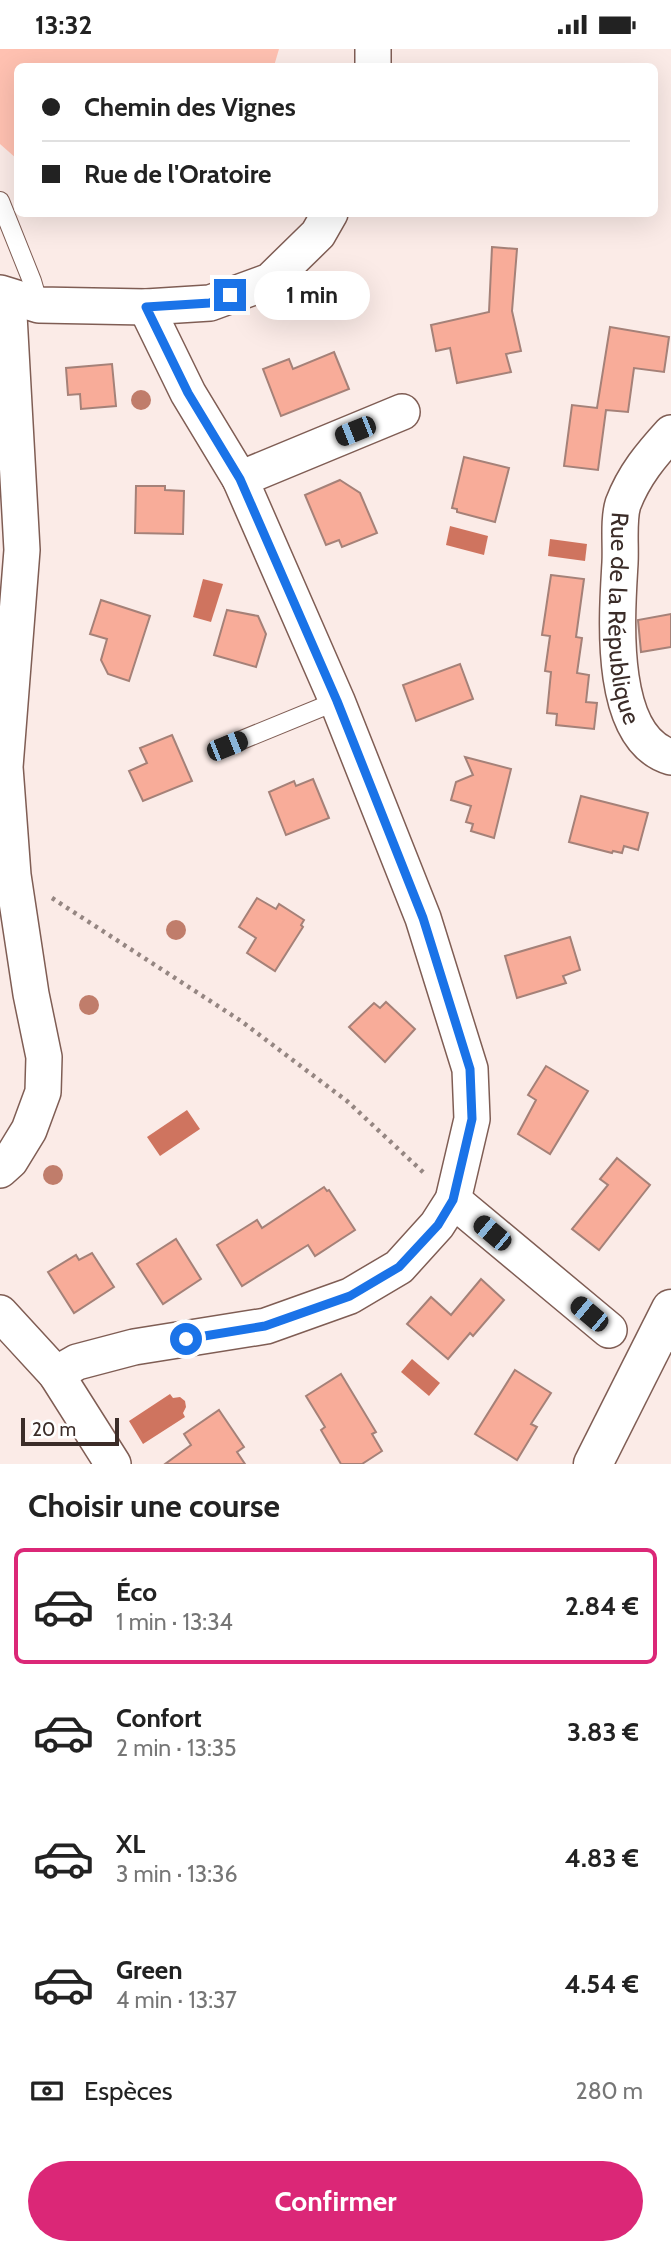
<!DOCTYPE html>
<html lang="fr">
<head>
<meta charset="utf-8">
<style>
	body { margin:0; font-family:Cabin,sans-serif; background:#f6f6f6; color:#222; height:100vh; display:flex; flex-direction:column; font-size:26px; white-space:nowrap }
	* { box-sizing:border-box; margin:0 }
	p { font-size:23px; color:#767676 }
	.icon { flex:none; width:38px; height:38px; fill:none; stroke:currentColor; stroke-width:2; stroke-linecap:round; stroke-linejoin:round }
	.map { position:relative; height:1415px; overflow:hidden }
	.details { display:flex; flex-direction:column; background:#fff; flex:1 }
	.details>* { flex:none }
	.banner { position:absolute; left:14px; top:14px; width:644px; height:154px; border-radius:10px; box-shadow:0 7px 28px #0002; display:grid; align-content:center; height:154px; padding:0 28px; background:#fff }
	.scale { position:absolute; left:21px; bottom:18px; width:98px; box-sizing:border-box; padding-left:7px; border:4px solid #3b2c28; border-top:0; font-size:19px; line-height:24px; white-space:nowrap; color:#3b2c28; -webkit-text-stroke:5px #fff; paint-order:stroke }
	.end { position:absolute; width:32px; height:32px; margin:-16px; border:9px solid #1a73e8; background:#fff; box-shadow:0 0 0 4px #fff }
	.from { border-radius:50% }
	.bubble { position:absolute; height:49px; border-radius:24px; background:#fff; box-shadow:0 7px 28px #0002; font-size:23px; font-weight:700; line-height:49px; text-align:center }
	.car { position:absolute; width:21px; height:42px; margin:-21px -10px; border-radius:9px; box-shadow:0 0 5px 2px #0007; background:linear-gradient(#222 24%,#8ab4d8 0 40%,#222 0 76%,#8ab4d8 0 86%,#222 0) }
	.banner b { display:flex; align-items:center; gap:24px; height:66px; font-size:26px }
	.banner b+b { border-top:2px solid #e0e0e0 }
	.banner i { width:18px; height:18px; background:#222 }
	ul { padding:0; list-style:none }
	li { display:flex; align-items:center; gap:21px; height:116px; margin:0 14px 10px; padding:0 14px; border:4px solid transparent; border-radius:10px }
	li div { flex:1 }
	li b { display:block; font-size:26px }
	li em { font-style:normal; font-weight:700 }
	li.on { border-color:#db2777 }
	li>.icon { width:63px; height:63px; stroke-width:1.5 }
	h2 { padding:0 28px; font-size:32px; line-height:84px }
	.pay { display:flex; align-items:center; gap:18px; height:77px; padding:0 28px; font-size:26px }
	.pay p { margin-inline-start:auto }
	.cta { display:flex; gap:14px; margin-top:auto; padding:14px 28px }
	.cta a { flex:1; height:80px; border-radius:42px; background:#db2777; color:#fff; font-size:28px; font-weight:700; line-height:80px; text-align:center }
	.status { display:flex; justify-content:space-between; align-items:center; height:49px; padding:0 35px; background:#fff; direction:ltr }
	.status svg { height:19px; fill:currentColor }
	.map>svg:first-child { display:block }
	.green { fill:#ffc1b1 }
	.water { fill:#cf745f }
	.building { fill:#f8ac99; stroke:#a58178; stroke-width:2 }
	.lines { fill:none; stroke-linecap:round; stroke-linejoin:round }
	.lane-casing { stroke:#7f5d54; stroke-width:20 }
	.street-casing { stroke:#7f5d54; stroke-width:38 }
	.secondary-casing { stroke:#7f5d54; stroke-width:41 }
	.path { stroke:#958682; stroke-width:4.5; stroke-dasharray:3.5 5; stroke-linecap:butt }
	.lane { stroke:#fff; stroke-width:18 }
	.street { stroke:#fff; stroke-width:35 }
	.secondary { stroke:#fff; stroke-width:38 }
	.tree { fill:#c07d6b }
	.route { stroke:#1a73e8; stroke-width:9 }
	.labels { text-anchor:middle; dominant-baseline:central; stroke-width:7; stroke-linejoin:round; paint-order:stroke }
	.street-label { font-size:24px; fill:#3b2c28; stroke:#fff }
</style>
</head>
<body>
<div class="status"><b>13:32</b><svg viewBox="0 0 49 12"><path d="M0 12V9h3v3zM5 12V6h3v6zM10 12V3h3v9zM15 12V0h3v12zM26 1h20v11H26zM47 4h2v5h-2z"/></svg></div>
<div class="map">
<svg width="671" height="1415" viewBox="0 0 671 1415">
	<rect width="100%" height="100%" fill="#fbebe7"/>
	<polygon class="green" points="0,0 279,0 274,17 18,18 17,110 0,95"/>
	<g class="water">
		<polygon points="450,477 488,487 484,506 446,496"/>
		<polygon points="550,490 587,495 585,512 548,507"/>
		<polygon points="203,530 223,535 211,573 193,568"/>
		<polygon points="187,1061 200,1080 160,1107 147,1088"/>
		<polygon points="412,1310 440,1334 429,1347 401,1323"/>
		<polygon points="170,1345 173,1349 180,1348 185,1352 186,1358 183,1364 185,1368 143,1395 129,1372"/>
	</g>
	<g class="building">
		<polygon points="492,198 517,200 512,262 521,302 506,305 511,323 457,334 450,299 436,302 431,276 489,263"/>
		<polygon points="610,278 669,288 664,323 634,319 628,363 606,361 598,421 564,417 572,356 597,359"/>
		<polygon points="334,303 349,340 281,367 263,320 289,310 293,320"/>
		<polygon points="112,315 116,357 81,360 80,345 68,346 66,319"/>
		<polygon points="464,408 509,419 495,473 457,463 457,460 452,459"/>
		<polygon points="340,431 360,444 377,484 342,498 339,491 326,496 305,446"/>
		<polygon points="136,437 165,437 165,441 184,442 183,485 135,484"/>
		<polygon points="551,526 584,530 576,588 582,589 577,624 589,626 586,653 597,654 594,680 556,676 557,665 547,664 551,623 545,622 550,587 542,586"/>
		<polygon points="101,551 150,567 129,632 108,625 101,611 107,590 90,585"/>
		<polygon points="227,561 258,567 266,585 256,618 214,606"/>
		<polygon points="671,565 671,598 641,603 638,571"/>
		<polygon points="460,615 473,650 416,672 403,636"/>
		<polygon points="172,686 192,732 143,752 129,722 147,714 140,699"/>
		<polygon points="465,708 511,720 494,789 471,782 473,775 466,773 471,757 451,751 456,733 473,726"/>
		<polygon points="313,730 329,769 286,786 269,743 294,732 296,737"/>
		<polygon points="581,747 648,764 638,801 624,797 622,804 613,802 612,804 569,793"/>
		<polygon points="257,849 276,860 279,855 304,871 301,876 303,878 275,922 247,904 256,889 239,878"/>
		<polygon points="570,888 580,921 563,927 566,934 517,949 505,907"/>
		<polygon points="386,953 415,980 385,1013 349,978 374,954 380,959"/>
		<polygon points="546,1017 588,1042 550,1105 518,1085 536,1051 528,1046"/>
		<polygon points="617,1109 650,1136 599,1201 572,1180 608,1136 600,1130"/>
		<polygon points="324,1138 327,1142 329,1141 355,1181 315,1207 308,1196 242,1237 217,1196 257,1171 262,1179"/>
		<polygon points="176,1190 201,1230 163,1255 137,1215"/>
		<polygon points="92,1204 114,1238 74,1264 48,1223 76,1206 79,1211"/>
		<polygon points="481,1230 504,1251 473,1287 470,1284 448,1310 407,1275 431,1248 451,1266"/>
		<polygon points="515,1321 551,1344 531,1375 537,1378 517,1411 475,1385"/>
		<polygon points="341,1325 376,1383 372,1385 382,1402 362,1415 341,1415 321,1381 325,1378 306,1347"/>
		<polygon points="219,1361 244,1398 237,1403 245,1415 165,1415 191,1396 184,1385"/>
	</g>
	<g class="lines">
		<defs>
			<g id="lane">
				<polyline points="0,152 32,232 39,256"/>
				<polyline points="227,697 337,652"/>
			</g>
			<g id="street">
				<polyline points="373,18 373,0"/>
				<polyline points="0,244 39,256 146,258 210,254 270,232 318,185 330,164"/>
				<path id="s1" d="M671,384C651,406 634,426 623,455C618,471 621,496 620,514C617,566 607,689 671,708"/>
				<polyline points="240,430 402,363"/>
				<polyline points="0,1121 10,1112 29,1081 43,1043 44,1008 31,945 13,826 5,718 22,501 9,266 13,249"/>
				<polyline points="453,1151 609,1281"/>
				<polyline points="0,1264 56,1325 113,1415"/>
				<polyline points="56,1325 77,1313 134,1298 266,1277 350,1247 399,1218 437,1176 453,1151 472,1070 470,1020 423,869 337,652 240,430 188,344 146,258"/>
			</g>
			<polyline id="secondary" points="593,1415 671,1260"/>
		</defs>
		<use href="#lane" class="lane-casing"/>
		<use href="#street" class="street-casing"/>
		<use href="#secondary" class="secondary-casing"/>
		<polyline class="path" points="52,849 241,972 347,1052 424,1124"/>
		<use href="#lane" class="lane"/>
		<use href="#street" class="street"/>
		<use href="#secondary" class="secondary"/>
	</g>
	<g class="tree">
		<circle cx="141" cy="351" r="10"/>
		<circle cx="176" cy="881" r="10"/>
		<circle cx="89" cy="956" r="10"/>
		<circle cx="53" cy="1126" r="10"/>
	</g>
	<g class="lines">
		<polyline class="route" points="186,1290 265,1277 350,1247 399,1218 438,1176 453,1151 472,1070 470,1020 423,869 337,652 240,430 188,344 146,258 210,254 230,246"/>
	</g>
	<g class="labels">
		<g class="street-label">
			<text stroke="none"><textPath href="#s1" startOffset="201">Rue de la République</textPath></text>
		</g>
	</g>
</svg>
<div class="scale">20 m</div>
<i class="end from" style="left:186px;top:1290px"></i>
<i class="end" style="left:230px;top:246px"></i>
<div class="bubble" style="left:254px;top:222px;width:116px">1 min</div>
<i class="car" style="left:355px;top:382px;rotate:248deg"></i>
<i class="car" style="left:227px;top:697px;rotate:68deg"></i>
<i class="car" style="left:492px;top:1184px;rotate:310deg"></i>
<i class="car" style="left:589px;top:1265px;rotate:310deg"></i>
<div class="banner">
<b><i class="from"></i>Chemin des Vignes</b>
<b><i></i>Rue de l'Oratoire</b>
</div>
</div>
<section class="details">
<h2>Choisir une course</h2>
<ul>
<li class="on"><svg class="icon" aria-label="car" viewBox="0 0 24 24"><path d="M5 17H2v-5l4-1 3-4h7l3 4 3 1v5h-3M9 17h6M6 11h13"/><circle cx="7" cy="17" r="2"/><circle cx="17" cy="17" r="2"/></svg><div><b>Éco</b><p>1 min · 13:34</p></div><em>2.84 €</em></li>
<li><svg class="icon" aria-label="car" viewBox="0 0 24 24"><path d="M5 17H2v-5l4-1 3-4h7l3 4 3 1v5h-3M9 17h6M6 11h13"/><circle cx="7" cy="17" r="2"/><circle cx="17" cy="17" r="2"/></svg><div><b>Confort</b><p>2 min · 13:35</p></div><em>3.83 €</em></li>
<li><svg class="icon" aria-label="car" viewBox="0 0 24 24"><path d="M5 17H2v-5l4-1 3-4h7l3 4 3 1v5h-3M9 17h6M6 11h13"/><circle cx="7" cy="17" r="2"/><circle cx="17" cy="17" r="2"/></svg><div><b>XL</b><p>3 min · 13:36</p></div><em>4.83 €</em></li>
<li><svg class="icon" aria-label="car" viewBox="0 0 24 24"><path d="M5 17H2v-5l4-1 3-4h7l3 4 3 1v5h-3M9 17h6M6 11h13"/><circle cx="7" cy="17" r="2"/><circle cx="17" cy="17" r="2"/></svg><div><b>Green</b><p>4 min · 13:37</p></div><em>4.54 €</em></li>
</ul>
<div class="pay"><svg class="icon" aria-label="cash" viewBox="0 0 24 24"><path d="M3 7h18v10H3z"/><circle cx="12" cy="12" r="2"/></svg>Espèces<p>280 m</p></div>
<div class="cta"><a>Confirmer</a></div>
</section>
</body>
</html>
